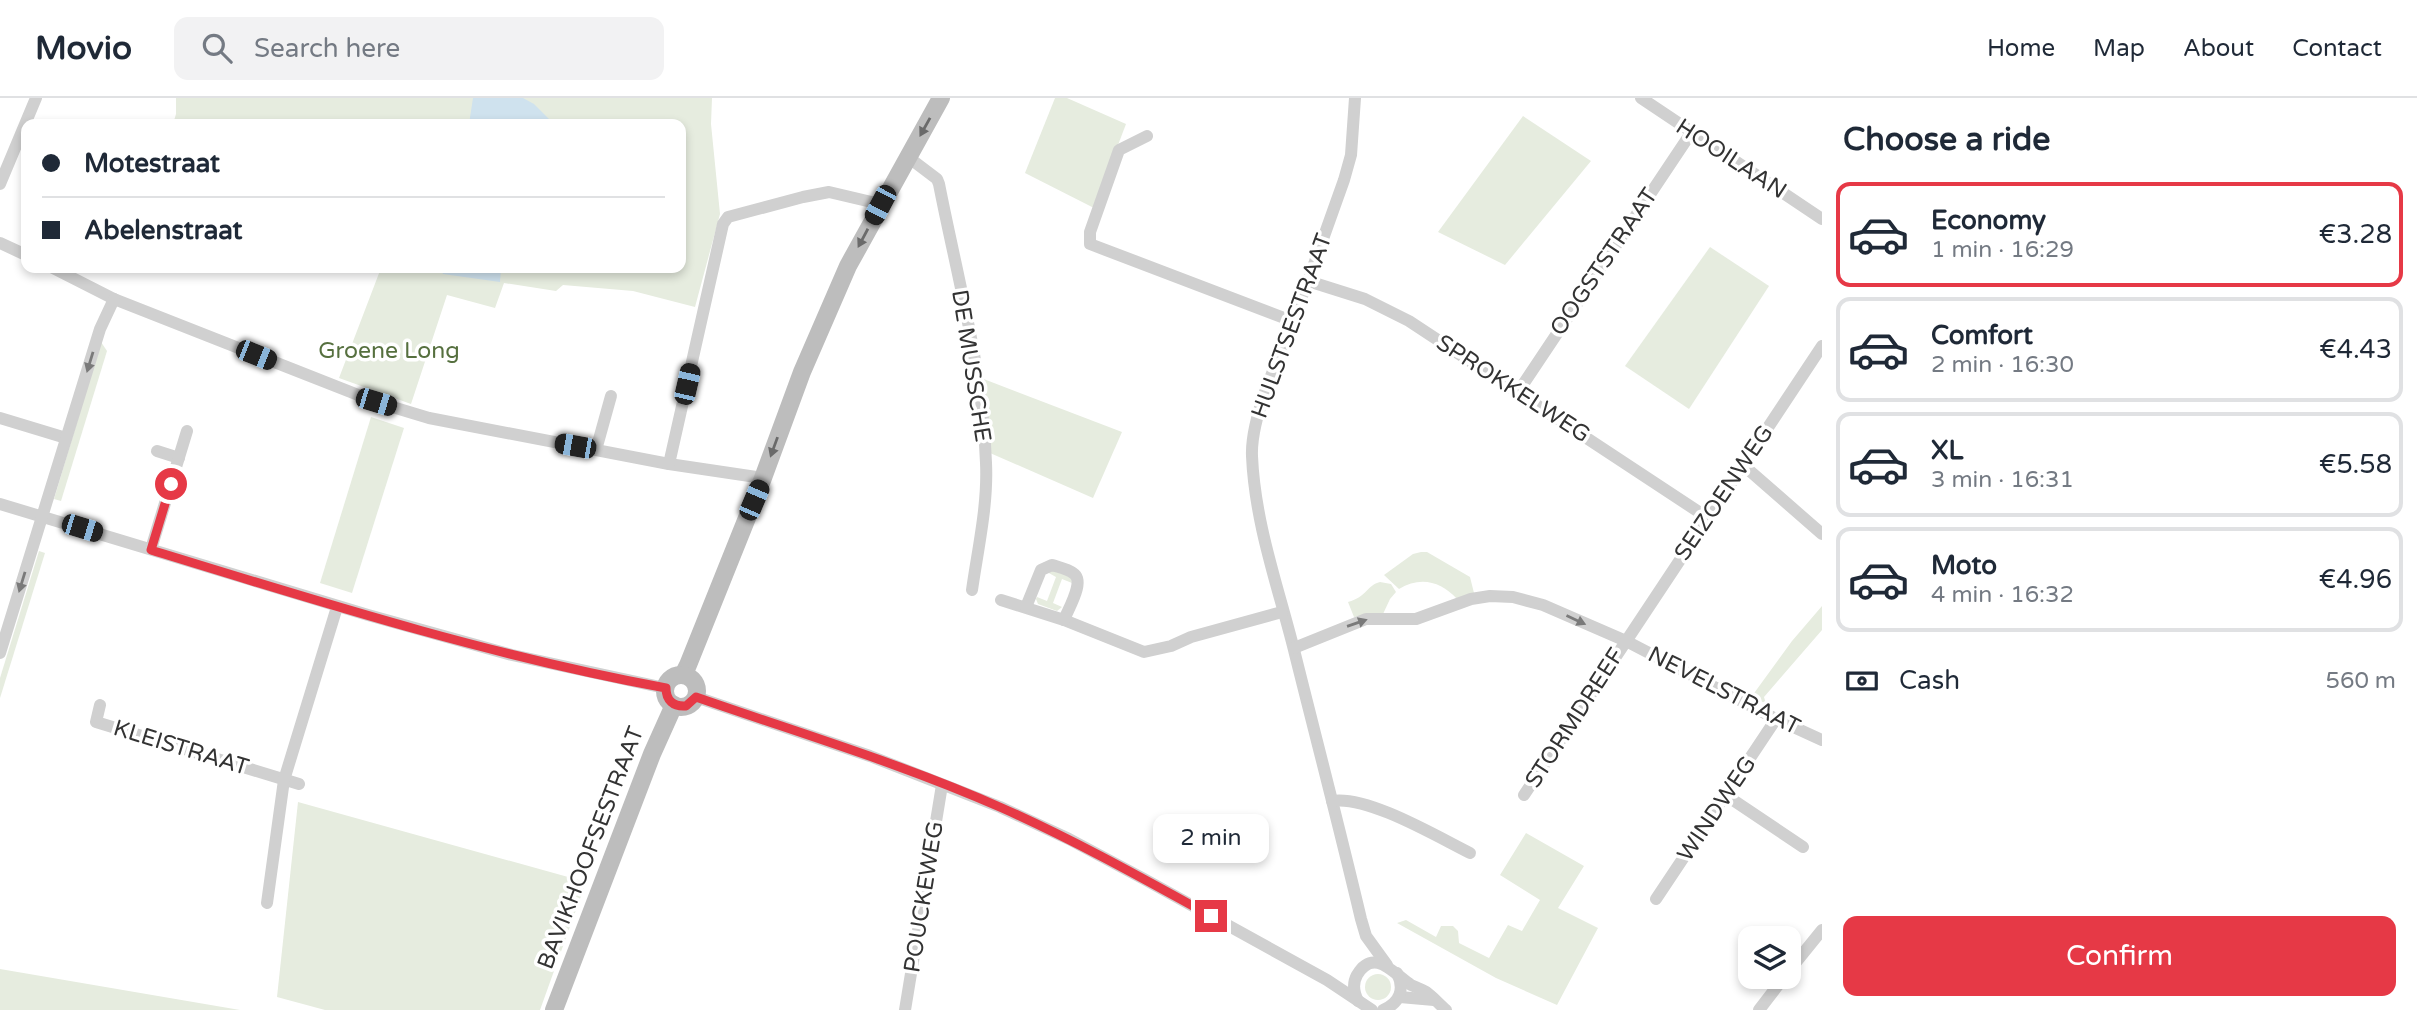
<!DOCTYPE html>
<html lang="en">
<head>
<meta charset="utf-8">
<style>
	body { margin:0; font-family:"Varela Round",sans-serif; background:#f2f2f3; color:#1f2937; height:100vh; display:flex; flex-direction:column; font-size:26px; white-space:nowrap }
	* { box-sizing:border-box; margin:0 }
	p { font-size:23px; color:#747a83 }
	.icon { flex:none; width:38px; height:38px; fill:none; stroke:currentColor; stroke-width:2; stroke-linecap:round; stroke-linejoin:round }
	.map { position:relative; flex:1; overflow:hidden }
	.panel { display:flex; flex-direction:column; background:#fff; width:595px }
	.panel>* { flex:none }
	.banner { position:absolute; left:21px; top:21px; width:665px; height:154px; border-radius:14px; box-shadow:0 4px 10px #0003; display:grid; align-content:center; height:154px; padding:0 21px; background:#fff }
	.buttons { position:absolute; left:1738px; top:828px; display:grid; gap:14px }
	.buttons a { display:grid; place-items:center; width:63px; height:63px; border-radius:14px; background:#fff; box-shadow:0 4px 10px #0003; font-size:35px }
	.end { position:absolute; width:32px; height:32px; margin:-16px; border:9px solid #e63946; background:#fff; box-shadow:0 0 0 4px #fff }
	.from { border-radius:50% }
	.bubble { position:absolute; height:49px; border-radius:14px; background:#fff; box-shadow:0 4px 10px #0003; font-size:23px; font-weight:600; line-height:49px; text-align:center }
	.car { position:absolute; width:21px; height:42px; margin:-21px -10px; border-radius:9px; box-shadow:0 0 5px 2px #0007; background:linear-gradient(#222 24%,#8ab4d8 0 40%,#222 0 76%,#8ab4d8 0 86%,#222 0) }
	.banner b { display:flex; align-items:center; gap:24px; height:66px; font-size:26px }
	.banner b+b { border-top:2px solid #e0e1e3 }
	.banner i { width:18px; height:18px; background:#1f2937 }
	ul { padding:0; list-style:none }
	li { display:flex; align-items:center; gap:21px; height:105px; margin:0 14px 10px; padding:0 7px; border:4px solid #e0e1e3; border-radius:14px }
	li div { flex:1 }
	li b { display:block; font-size:26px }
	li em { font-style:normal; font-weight:600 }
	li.active { border-color:#e63946 }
	li>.icon { width:63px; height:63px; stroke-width:1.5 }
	h2 { padding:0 21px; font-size:32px; line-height:84px }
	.pay { display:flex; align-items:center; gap:18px; height:77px; padding:0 21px; font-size:26px }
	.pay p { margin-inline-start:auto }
	.primary-button { display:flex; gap:14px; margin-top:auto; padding:14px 21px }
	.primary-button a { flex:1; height:80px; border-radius:14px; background:#e63946; color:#fff; font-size:28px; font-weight:600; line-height:80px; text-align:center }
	header { display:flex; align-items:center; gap:42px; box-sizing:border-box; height:98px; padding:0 35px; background:#fff; border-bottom:2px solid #e0e1e3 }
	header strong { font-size:33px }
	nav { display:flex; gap:38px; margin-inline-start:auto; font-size:24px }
	.search { width:490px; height:63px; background:#f2f2f3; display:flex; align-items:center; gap:18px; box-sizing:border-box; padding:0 24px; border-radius:14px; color:#747a83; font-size:26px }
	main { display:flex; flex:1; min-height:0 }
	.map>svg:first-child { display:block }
	.green { fill:#e6ecdf }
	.water { fill:#cfe2ee }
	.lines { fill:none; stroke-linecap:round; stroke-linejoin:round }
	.street { stroke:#d0d0d0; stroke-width:12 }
	.secondary { stroke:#bdbdbd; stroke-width:18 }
	.oneway { fill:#6a6a6a }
	.oneway2 { fill:#7a7a7a }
	.route { stroke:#e63946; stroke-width:9 }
	.labels { text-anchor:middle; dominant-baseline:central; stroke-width:7; stroke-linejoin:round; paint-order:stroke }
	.street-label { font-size:23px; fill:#333; stroke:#fff }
	.park-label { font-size:23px; fill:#56703f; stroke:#fff }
</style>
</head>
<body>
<header>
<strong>Movio</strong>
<div class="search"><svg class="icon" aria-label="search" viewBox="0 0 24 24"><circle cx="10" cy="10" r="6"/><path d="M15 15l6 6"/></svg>Search here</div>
<nav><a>Home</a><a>Map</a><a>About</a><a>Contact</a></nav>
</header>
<main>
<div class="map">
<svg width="1822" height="912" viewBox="0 0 1822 912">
	<rect width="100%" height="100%" fill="#fff"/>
	<g class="green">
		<polygon points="176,0 712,0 711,26 720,116 695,209 633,193 563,187 556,193 504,185 495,210 447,197 411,306 339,280 381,170 681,170 681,26 173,26 176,16"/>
		<polygon points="1055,0 1067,0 1126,26 1094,110 1025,75"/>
		<polygon points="1523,18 1591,63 1505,167 1438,134"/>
		<polygon points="1710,149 1769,188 1689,311 1625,268"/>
		<polygon points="101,244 107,253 61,403 54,401"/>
		<polygon points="981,280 1122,334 1093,400 990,355"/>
		<polygon points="371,319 404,330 352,495 320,485"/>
		<polygon points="39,453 45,455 0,600 0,580"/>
		<path d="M1421,454H1427L1470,479L1474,495L1457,501C1441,483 1420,478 1399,491L1384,477L1413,456Z"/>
		<polygon points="1052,471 1071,479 1072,485 1062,481 1053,505 1062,509 1057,513 1038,506 1036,501 1037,499 1047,503 1056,479 1047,474"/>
		<path d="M1380,484L1391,486L1396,494L1390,501L1383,516L1354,519L1348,504C1367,499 1367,487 1380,484Z"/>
		<polygon points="1822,508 1822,532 1764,599 1766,606 1752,598 1792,543"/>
		<polygon points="298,704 586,784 540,912 325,912 277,899"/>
		<polygon points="1526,735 1584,768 1558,810 1598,830 1557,907 1496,880 1397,825 1406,822 1436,839 1441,828 1453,828 1458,833 1459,845 1489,860 1508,827 1522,833 1540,802 1500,777"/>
		<polygon points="0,871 240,912 0,912"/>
		<circle cx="1378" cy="889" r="13"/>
	</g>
	<g class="water">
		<polygon points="473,0 523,0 534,6 554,26 469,26"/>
		<polygon points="440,170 501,170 500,184 443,176"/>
	</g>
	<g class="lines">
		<g class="street">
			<path d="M1355,0L1351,57L1344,82L1308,183L1266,291C1259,311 1251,336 1252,358C1255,427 1279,491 1295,556C1317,644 1340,732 1361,821L1366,838L1387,867"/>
			<polyline points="1641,0 1822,121"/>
			<polyline points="1147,38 1119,52 1090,134 1090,146 1292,223"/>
			<path d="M908,59L937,81L939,86C957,178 983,271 986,365C988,407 978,450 972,492"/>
			<polyline points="0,86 36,0"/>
			<polyline points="0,145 26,157"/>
			<polyline points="53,170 114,201 376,304 429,320 669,366 763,380"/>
			<polyline points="1308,183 1365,201 1409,223 1708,420"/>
			<polyline points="1518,294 1691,35"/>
			<polyline points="0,320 66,340"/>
			<polyline points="596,352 611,298"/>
			<polyline points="157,353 179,360"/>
			<polyline points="669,366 723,126 728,119 803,99 829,94 880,106"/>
			<polyline points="1743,367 1822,436"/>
			<polyline points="0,406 368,517 512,557 665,590"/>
			<polyline points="151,451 187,333"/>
			<polyline points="1001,502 1064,522 1144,554 1171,548 1191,539 1282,514"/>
			<path d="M1026,509L1041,472L1052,467C1058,469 1068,471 1073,475C1086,483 1068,511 1064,522"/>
			<polyline points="1294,550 1366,521 1416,521 1471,501 1490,498 1513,499 1543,507 1626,543 1776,621 1822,642"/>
			<polyline points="0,555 100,231 114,201"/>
			<polyline points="696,599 870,658 1000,709 1069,741 1144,781 1327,882 1372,912"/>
			<polyline points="100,607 96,624 299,686"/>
			<polyline points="1524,697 1822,248"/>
			<polyline points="1727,698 1803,749"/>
			<path d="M1332,703C1367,697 1436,738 1470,755"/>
			<polyline points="1656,801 1776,621"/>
			<polyline points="267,805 284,682 337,509"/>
			<polyline points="1788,874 1822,832"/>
			<polyline points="1400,899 1434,902"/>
			<path d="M1358,903C1354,895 1352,886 1357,877C1374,848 1395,877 1411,887C1415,889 1421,891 1426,894C1433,899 1439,906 1446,912"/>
			<polyline points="905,912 942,687"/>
			<path d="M1383,912C1400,905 1405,891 1397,875"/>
			<polyline points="1759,912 1785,878"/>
		</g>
		<g class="secondary">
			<polyline points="683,577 688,567 763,380 802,274 848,168 941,0"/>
			<circle cx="681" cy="593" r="16"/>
			<polyline points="554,912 652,656 674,607"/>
		</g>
	</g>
	<defs><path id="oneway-solid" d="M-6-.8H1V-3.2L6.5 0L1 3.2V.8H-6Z" transform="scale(1.75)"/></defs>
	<g class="oneway">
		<use href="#oneway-solid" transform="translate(925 29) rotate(119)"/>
		<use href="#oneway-solid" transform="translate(863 140) rotate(118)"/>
		<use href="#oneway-solid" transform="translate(774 349) rotate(110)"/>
	</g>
	<g class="oneway2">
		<use href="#oneway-solid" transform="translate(90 264) rotate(107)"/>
		<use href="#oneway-solid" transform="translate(22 484) rotate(107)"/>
		<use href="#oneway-solid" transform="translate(1576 522) rotate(25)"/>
		<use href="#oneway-solid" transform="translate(1357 525) rotate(-19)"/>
	</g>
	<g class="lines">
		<path class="route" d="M171,386L151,452C320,504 491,558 666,590C666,602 673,609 686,608L696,599C799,635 903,666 1002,710C1074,742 1142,780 1211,818"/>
	</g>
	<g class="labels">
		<g class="street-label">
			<text transform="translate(1731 61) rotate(33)">HOOILAAN</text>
			<text transform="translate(1604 164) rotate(-56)">OOGSTSTRAAT</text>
			<text transform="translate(1292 228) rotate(-70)">HULSTSESTRAAT</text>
			<text transform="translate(971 268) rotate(81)">DE MUSSCHE</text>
			<text transform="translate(1513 291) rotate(33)">SPROKKELWEG</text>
			<text transform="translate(1724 395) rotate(-56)">SEIZOENWEG</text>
			<text transform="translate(1724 593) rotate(27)">NEVELSTRAAT</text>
			<text transform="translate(1575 620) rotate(-57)">STORMDREEF</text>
			<text transform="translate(181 650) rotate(17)">KLEISTRAAT</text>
			<text transform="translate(1717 711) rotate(-56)">WINDWEG</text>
			<text transform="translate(591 750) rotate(-69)">BAVIKHOOFSESTRAAT</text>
			<text transform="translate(924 799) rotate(-81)">POUCKEWEG</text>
		</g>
		<g class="park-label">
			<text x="389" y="253">Groene Long</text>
		</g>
	</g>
</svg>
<div class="buttons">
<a><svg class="icon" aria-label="layers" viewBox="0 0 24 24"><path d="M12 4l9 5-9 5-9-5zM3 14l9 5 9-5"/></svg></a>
</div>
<i class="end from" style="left:171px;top:386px"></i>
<i class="end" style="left:1211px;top:818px"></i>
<div class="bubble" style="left:1153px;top:716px;width:116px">2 min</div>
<i class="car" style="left:880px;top:107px;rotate:208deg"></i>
<i class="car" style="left:256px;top:257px;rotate:112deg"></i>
<i class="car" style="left:687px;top:286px;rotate:13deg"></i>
<i class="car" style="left:376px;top:304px;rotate:107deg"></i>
<i class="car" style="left:575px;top:348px;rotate:280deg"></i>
<i class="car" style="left:754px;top:402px;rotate:23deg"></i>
<i class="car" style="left:82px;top:430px;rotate:107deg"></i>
<div class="banner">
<b><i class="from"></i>Motestraat</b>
<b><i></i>Abelenstraat</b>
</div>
</div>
<section class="panel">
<h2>Choose a ride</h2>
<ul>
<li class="active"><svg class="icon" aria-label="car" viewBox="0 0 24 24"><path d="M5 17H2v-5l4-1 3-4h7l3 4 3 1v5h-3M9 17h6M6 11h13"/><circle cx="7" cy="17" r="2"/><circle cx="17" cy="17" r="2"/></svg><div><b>Economy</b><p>1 min · 16:29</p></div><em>€3.28</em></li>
<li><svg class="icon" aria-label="car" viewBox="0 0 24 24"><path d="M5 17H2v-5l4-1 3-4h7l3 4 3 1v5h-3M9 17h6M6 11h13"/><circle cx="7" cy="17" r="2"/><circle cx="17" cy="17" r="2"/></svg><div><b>Comfort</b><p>2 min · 16:30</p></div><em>€4.43</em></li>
<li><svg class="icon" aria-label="car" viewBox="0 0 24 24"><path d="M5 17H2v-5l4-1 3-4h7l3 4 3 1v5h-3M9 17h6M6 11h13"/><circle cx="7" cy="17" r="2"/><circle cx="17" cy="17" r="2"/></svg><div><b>XL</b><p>3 min · 16:31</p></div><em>€5.58</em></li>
<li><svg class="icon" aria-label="car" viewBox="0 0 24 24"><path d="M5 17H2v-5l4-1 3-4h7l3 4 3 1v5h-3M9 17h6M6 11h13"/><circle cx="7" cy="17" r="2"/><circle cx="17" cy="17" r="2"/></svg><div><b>Moto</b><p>4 min · 16:32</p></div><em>€4.96</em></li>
</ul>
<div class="pay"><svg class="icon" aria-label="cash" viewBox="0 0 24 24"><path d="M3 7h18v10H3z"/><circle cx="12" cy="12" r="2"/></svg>Cash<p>560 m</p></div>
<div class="primary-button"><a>Confirm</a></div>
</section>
</main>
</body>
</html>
